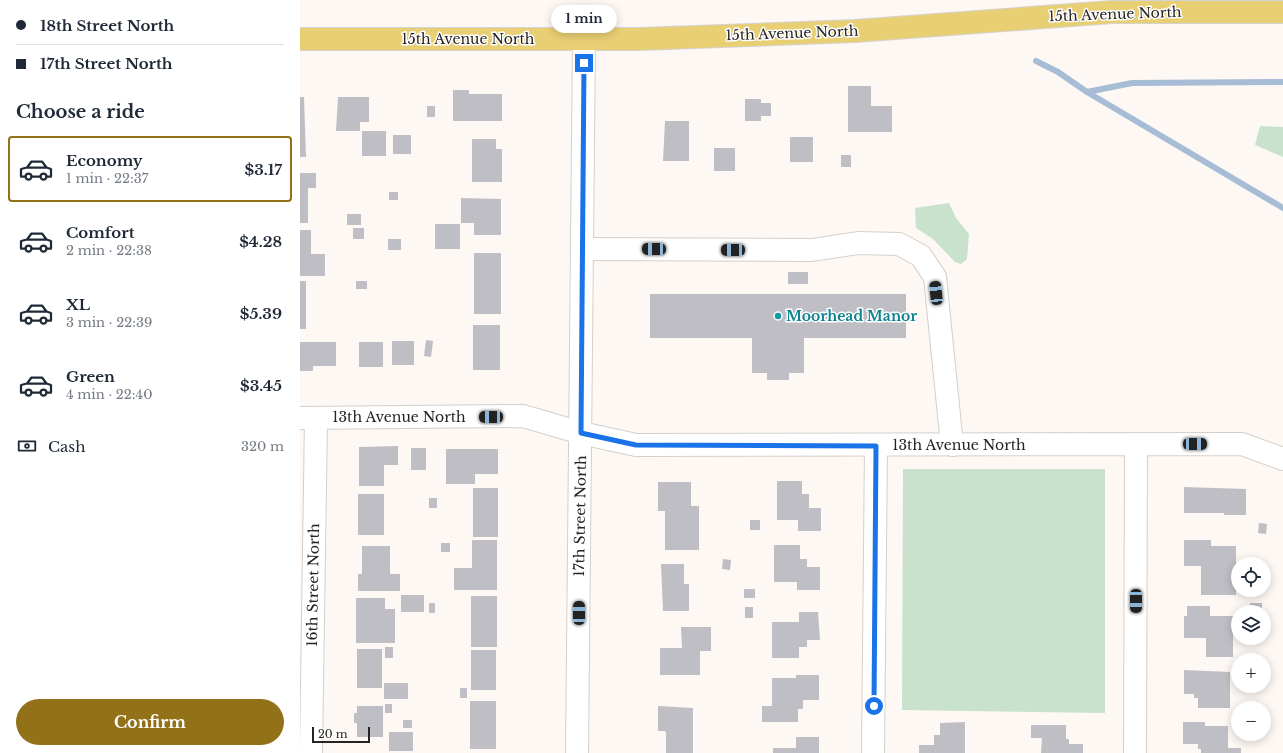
<!DOCTYPE html>
<html lang="en">
<head>
<meta charset="utf-8">
<style>
	body { margin:0; font-family:"Libre Baskerville",serif; background:#f6f6f7; color:#1f2937; height:100vh; display:flex; flex-direction:column; font-size:15px; white-space:nowrap }
	* { box-sizing:border-box; margin:0 }
	p { font-size:13px; color:#747a83 }
	.icon { flex:none; width:22px; height:22px; fill:none; stroke:currentColor; stroke-width:2; stroke-linecap:round; stroke-linejoin:round }
	.map { position:relative; flex:1; overflow:hidden }
	.panel { display:flex; flex-direction:column; background:#fff; width:300px }
	.panel>* { flex:none }
	.hud { display:grid; align-content:center; height:88px; padding:0 16px; background:#fff }
	.tools { position:absolute; left:931px; top:557px; display:grid; gap:8px }
	.tools a { display:grid; place-items:center; width:40px; height:40px; border-radius:50%; background:#fff; box-shadow:0 2px 10px #0003; font-size:20px }
	.scale { position:absolute; left:12px; bottom:10px; width:58px; box-sizing:border-box; padding-left:4px; border:2px solid #262422; border-top:0; font-size:11px; line-height:14px; white-space:nowrap; color:#262422; -webkit-text-stroke:3px #fff; paint-order:stroke }
	.end { position:absolute; width:18px; height:18px; margin:-9px; border:5px solid #1a73e8; background:#fff; box-shadow:0 0 0 2px #fff }
	.from { border-radius:50% }
	.bubble { position:absolute; height:28px; border-radius:14px; background:#fff; box-shadow:0 2px 10px #0003; font-size:13px; font-weight:700; line-height:28px; text-align:center }
	.car { position:absolute; width:12px; height:24px; margin:-12px -6px; border-radius:5px; box-shadow:0 0 3px 1px #0007; background:linear-gradient(#222 24%,#8ab4d8 0 40%,#222 0 76%,#8ab4d8 0 86%,#222 0) }
	.hud b { display:flex; align-items:center; gap:14px; height:38px; font-size:15px }
	.hud b+b { border-top:1px solid #e0e1e3 }
	.hud i { width:10px; height:10px; background:#1f2937 }
	ul { padding:0; list-style:none }
	li { display:flex; align-items:center; gap:12px; height:66px; margin:0 8px 6px; padding:0 8px; border:2px solid transparent; border-radius:4px }
	li div { flex:1 }
	li b { display:block; font-size:15px }
	li em { font-style:normal; font-weight:700 }
	li.active { border-color:#927118 }
	li>.icon { width:36px; height:36px; stroke-width:1.5 }
	h2 { padding:0 16px; font-size:18px; line-height:48px }
	.pay { display:flex; align-items:center; gap:10px; height:44px; padding:0 16px; font-size:15px }
	.pay p { margin-inline-start:auto }
	.primary-button { display:flex; gap:8px; margin-top:auto; padding:8px 16px }
	.primary-button a { flex:1; height:46px; border-radius:24px; background:#927118; color:#fff; font-size:16px; font-weight:700; line-height:46px; text-align:center }
	main { display:flex; flex:1; min-height:0 }
	.map>svg:first-child { display:block }
	.green { fill:#c9e2cd }
	.lines { fill:none; stroke-linecap:round; stroke-linejoin:round }
	.stream { stroke:#a7bcd5; stroke-width:6 }
	.building { fill:#bfbec5 }
	.minor-casing { stroke:#d5cfca; stroke-width:24 }
	.major-casing { stroke:#d4d3d3; stroke-width:24 }
	.minor { stroke:#fff; stroke-width:22 }
	.major { stroke:#e9cf74; stroke-width:22 }
	.route { stroke:#1a73e8; stroke-width:5 }
	.culture-dot { fill:#0f9aa8; stroke:#fff; stroke-width:1.5 }
	.labels { text-anchor:middle; dominant-baseline:central; stroke-width:3; stroke-linejoin:round; paint-order:stroke }
	.street-label { font-size:14px; fill:#262422; stroke:#fff }
	.culture-label { font-size:14px; font-weight:bold; fill:#0d838f; stroke:#fff; text-anchor:start }
</style>
</head>
<body>
<main>
<section class="panel">
<div class="hud">
<b><i class="from"></i>18th Street North</b>
<b><i></i>17th Street North</b>
</div>
<h2>Choose a ride</h2>
<ul>
<li class="active"><svg class="icon" aria-label="car" viewBox="0 0 24 24"><path d="M5 17H2v-5l4-1 3-4h7l3 4 3 1v5h-3M9 17h6M6 11h13"/><circle cx="7" cy="17" r="2"/><circle cx="17" cy="17" r="2"/></svg><div><b>Economy</b><p>1 min · 22:37</p></div><em>$3.17</em></li>
<li><svg class="icon" aria-label="car" viewBox="0 0 24 24"><path d="M5 17H2v-5l4-1 3-4h7l3 4 3 1v5h-3M9 17h6M6 11h13"/><circle cx="7" cy="17" r="2"/><circle cx="17" cy="17" r="2"/></svg><div><b>Comfort</b><p>2 min · 22:38</p></div><em>$4.28</em></li>
<li><svg class="icon" aria-label="car" viewBox="0 0 24 24"><path d="M5 17H2v-5l4-1 3-4h7l3 4 3 1v5h-3M9 17h6M6 11h13"/><circle cx="7" cy="17" r="2"/><circle cx="17" cy="17" r="2"/></svg><div><b>XL</b><p>3 min · 22:39</p></div><em>$5.39</em></li>
<li><svg class="icon" aria-label="car" viewBox="0 0 24 24"><path d="M5 17H2v-5l4-1 3-4h7l3 4 3 1v5h-3M9 17h6M6 11h13"/><circle cx="7" cy="17" r="2"/><circle cx="17" cy="17" r="2"/></svg><div><b>Green</b><p>4 min · 22:40</p></div><em>$3.45</em></li>
</ul>
<div class="pay"><svg class="icon" aria-label="cash" viewBox="0 0 24 24"><path d="M3 7h18v10H3z"/><circle cx="12" cy="12" r="2"/></svg>Cash<p>320 m</p></div>
<div class="primary-button"><a>Confirm</a></div>
</section>
<div class="map">
<svg width="983" height="753" viewBox="0 0 983 753">
	<rect width="100%" height="100%" fill="#fdf8f3"/>
	<g class="green">
		<polygon points="960,126 983,127 983,157 955,145"/>
		<polygon points="649,203 656,218 669,234 667,259 661,264 655,262 633,239 616,228 615,208"/>
		<polygon points="603,469 805,469 805,713 602,710"/>
	</g>
	<g class="lines">
		<g class="stream">
			<polyline points="736,61 758,72 787,92 983,208"/>
			<polyline points="787,92 832,83 983,82"/>
		</g>
	</g>
	<g class="building">
		<polygon points="548,86 571,86 571,106 592,106 592,132 548,132"/>
		<polygon points="153,90 169,90 169,94 202,94 202,121 153,121"/>
		<polygon points="0,97 4,97 6,157 0,157"/>
		<polygon points="38,97 69,97 69,122 60,122 60,131 36,131"/>
		<polygon points="445,99 461,99 461,103 471,103 471,116 461,116 461,121 445,121"/>
		<rect x="127" y="106" width="8" height="11"/>
		<polygon points="365,121 389,121 389,161 363,161"/>
		<rect x="62" y="131" width="24" height="25"/>
		<rect x="93" y="135" width="18" height="19"/>
		<rect x="490" y="137" width="23" height="25"/>
		<polygon points="172,139 196,139 196,149 202,149 202,182 172,182"/>
		<rect x="414" y="148" width="21" height="23"/>
		<rect x="541" y="155" width="10" height="12"/>
		<polygon points="0,173 16,173 16,188 8,188 8,223 0,223"/>
		<rect x="89" y="192" width="9" height="8"/>
		<polygon points="161,198 201,199 201,235 174,235 174,223 161,223"/>
		<rect x="47" y="214" width="14" height="11"/>
		<rect x="135" y="224" width="25" height="25"/>
		<rect x="53" y="228" width="11" height="11"/>
		<polygon points="0,230 11,230 11,254 25,254 25,276 0,276"/>
		<rect x="88" y="239" width="13" height="11"/>
		<rect x="174" y="253" width="27" height="61"/>
		<rect x="488" y="272" width="20" height="12"/>
		<rect x="0" y="281" width="6" height="48"/>
		<rect x="56" y="281" width="11" height="8"/>
		<polygon points="350,294 606,294 606,338 504,338 504,373 489,373 489,380 467,380 467,373 452,373 452,338 350,338"/>
		<rect x="173" y="325" width="27" height="45"/>
		<polygon points="126,340 133,341 131,357 124,356"/>
		<rect x="92" y="341" width="22" height="24"/>
		<polygon points="0,342 36,342 36,366 13,366 13,371 0,371"/>
		<rect x="59" y="342" width="24" height="25"/>
		<polygon points="98,446 98,465 84,465 84,486 59,486 59,447"/>
		<rect x="111" y="448" width="15" height="22"/>
		<polygon points="146,449 198,449 198,474 175,474 175,484 146,484"/>
		<polygon points="477,481 502,481 502,494 509,494 509,508 521,508 521,531 498,531 498,520 477,520"/>
		<polygon points="358,482 391,482 391,506 399,506 399,550 365,550 365,511 358,511"/>
		<polygon points="884,487 946,489 946,515 924,515 924,513 884,513"/>
		<rect x="173" y="488" width="25" height="49"/>
		<rect x="58" y="494" width="26" height="41"/>
		<rect x="129" y="498" width="8" height="10"/>
		<rect x="450" y="520" width="10" height="10"/>
		<polygon points="959,523 967,524 966,534 958,533"/>
		<polygon points="172,540 197,540 197,590 154,590 154,568 172,568"/>
		<polygon points="884,540 911,540 911,546 936,546 936,595 901,595 901,566 884,566"/>
		<rect x="141" y="543" width="9" height="9"/>
		<polygon points="474,545 500,545 500,559 507,559 507,567 520,567 520,590 497,590 497,582 474,582"/>
		<polygon points="62,546 90,546 90,574 100,574 100,591 58,591 58,574 62,574"/>
		<polygon points="423,559 431,560 430,570 422,569"/>
		<polygon points="361,564 384,564 384,584 389,584 389,611 363,611"/>
		<rect x="444" y="589" width="11" height="9"/>
		<rect x="101" y="595" width="23" height="17"/>
		<rect x="171" y="596" width="26" height="51"/>
		<polygon points="56,598 85,598 85,609 95,609 95,643 56,643"/>
		<rect x="129" y="603" width="6" height="10"/>
		<rect x="950" y="603" width="12" height="9"/>
		<polygon points="887,606 910,606 910,616 933,616 933,657 906,657 906,638 884,638 884,616 887,616"/>
		<rect x="445" y="607" width="8" height="11"/>
		<polygon points="499,612 518,612 520,640 507,640 507,647 499,647 499,658 472,658 472,622 499,622"/>
		<polygon points="381,627 411,627 411,651 400,651 400,675 360,675 360,648 382,648"/>
		<rect x="85" y="647" width="8" height="11"/>
		<rect x="57" y="649" width="25" height="39"/>
		<rect x="171" y="650" width="25" height="40"/>
		<polygon points="884,670 930,672 930,708 898,708 898,698 894,698 894,694 884,694"/>
		<polygon points="496,675 519,675 519,700 503,700 503,709 498,709 498,722 462,722 462,706 472,706 472,678 496,678"/>
		<rect x="84" y="683" width="24" height="16"/>
		<rect x="160" y="688" width="7" height="10"/>
		<rect x="170" y="701" width="26" height="48"/>
		<rect x="85" y="704" width="7" height="9"/>
		<polygon points="57,706 83,706 83,737 57,737 57,723 54,723 54,713 57,713"/>
		<polygon points="358,706 393,708 393,753 366,753 366,733 365,731 358,731"/>
		<rect x="103" y="720" width="9" height="8"/>
		<polygon points="665,722 665,753 619,753 619,745 634,745 634,735 640,735 640,723"/>
		<polygon points="883,722 905,722 905,726 928,726 928,748 941,748 941,753 901,753 901,749 898,749 898,744 883,744"/>
		<polygon points="731,725 766,725 766,739 769,739 769,744 783,744 783,753 741,753 742,738 731,738"/>
		<rect x="89" y="732" width="24" height="19"/>
		<polygon points="496,737 519,737 519,753 473,753 473,748 496,748"/>
	</g>
	<g class="lines">
		<defs>
			<g id="minor">
				<polyline points="283,249 512,250 558,243 599,244 621,256 635,277 652,445"/>
				<polyline points="0,418 223,416 281,433 336,445 942,444 983,459"/>
				<polyline points="11,753 16,418"/>
				<polyline points="277,753 284,40"/>
				<polyline points="573,753 576,446"/>
				<polyline points="835,753 836,444"/>
			</g>
			<polyline id="major" points="0,39 340,39 555,31 812,12 983,12"/>
		</defs>
		<use href="#minor" class="minor-casing"/>
		<use href="#major" class="major-casing"/>
		<use href="#minor" class="minor"/>
		<use href="#major" class="major"/>
	</g>
	<g class="lines">
		<polyline class="route" points="284,63 281,433 336,445 576,446 574,706"/>
	</g>
	<circle class="culture-dot" cx="478" cy="316" r="4"/>
	<g class="labels">
		<g class="street-label">
			<text transform="translate(815 14) rotate(-2)">15th Avenue North</text>
			<text transform="translate(492 33) rotate(-2)">15th Avenue North</text>
			<text x="168" y="39">15th Avenue North</text>
			<text x="99" y="417">13th Avenue North</text>
			<text x="659" y="445">13th Avenue North</text>
			<text transform="translate(280 516) rotate(-89)">17th Street North</text>
			<text transform="translate(13 585) rotate(-89)">16th Street North</text>
		</g>
		<g class="culture-label">
			<text x="486" y="316">Moorhead Manor</text>
		</g>
	</g>
</svg>
<div class="tools">
<a><svg class="icon" aria-label="locate" viewBox="0 0 24 24"><circle cx="12" cy="12" r="6"/><path d="M12 2v4M12 18v4M2 12h4M18 12h4"/></svg></a>
<a><svg class="icon" aria-label="layers" viewBox="0 0 24 24"><path d="M12 4l9 5-9 5-9-5zM3 14l9 5 9-5"/></svg></a>
<a>+</a>
<a>−</a>
</div>
<div class="scale">20 m</div>
<i class="end from" style="left:574px;top:706px"></i>
<i class="end" style="left:284px;top:63px"></i>
<div class="bubble" style="left:251px;top:5px;width:66px">1 min</div>
<i class="car" style="left:354px;top:249px;rotate:271deg"></i>
<i class="car" style="left:433px;top:250px;rotate:270deg"></i>
<i class="car" style="left:636px;top:293px;rotate:354deg"></i>
<i class="car" style="left:191px;top:417px;rotate:270deg"></i>
<i class="car" style="left:895px;top:444px;rotate:90deg"></i>
<i class="car" style="left:836px;top:601px;rotate:180deg"></i>
<i class="car" style="left:279px;top:613px;rotate:0deg"></i>
</div>
</main>
</body>
</html>
